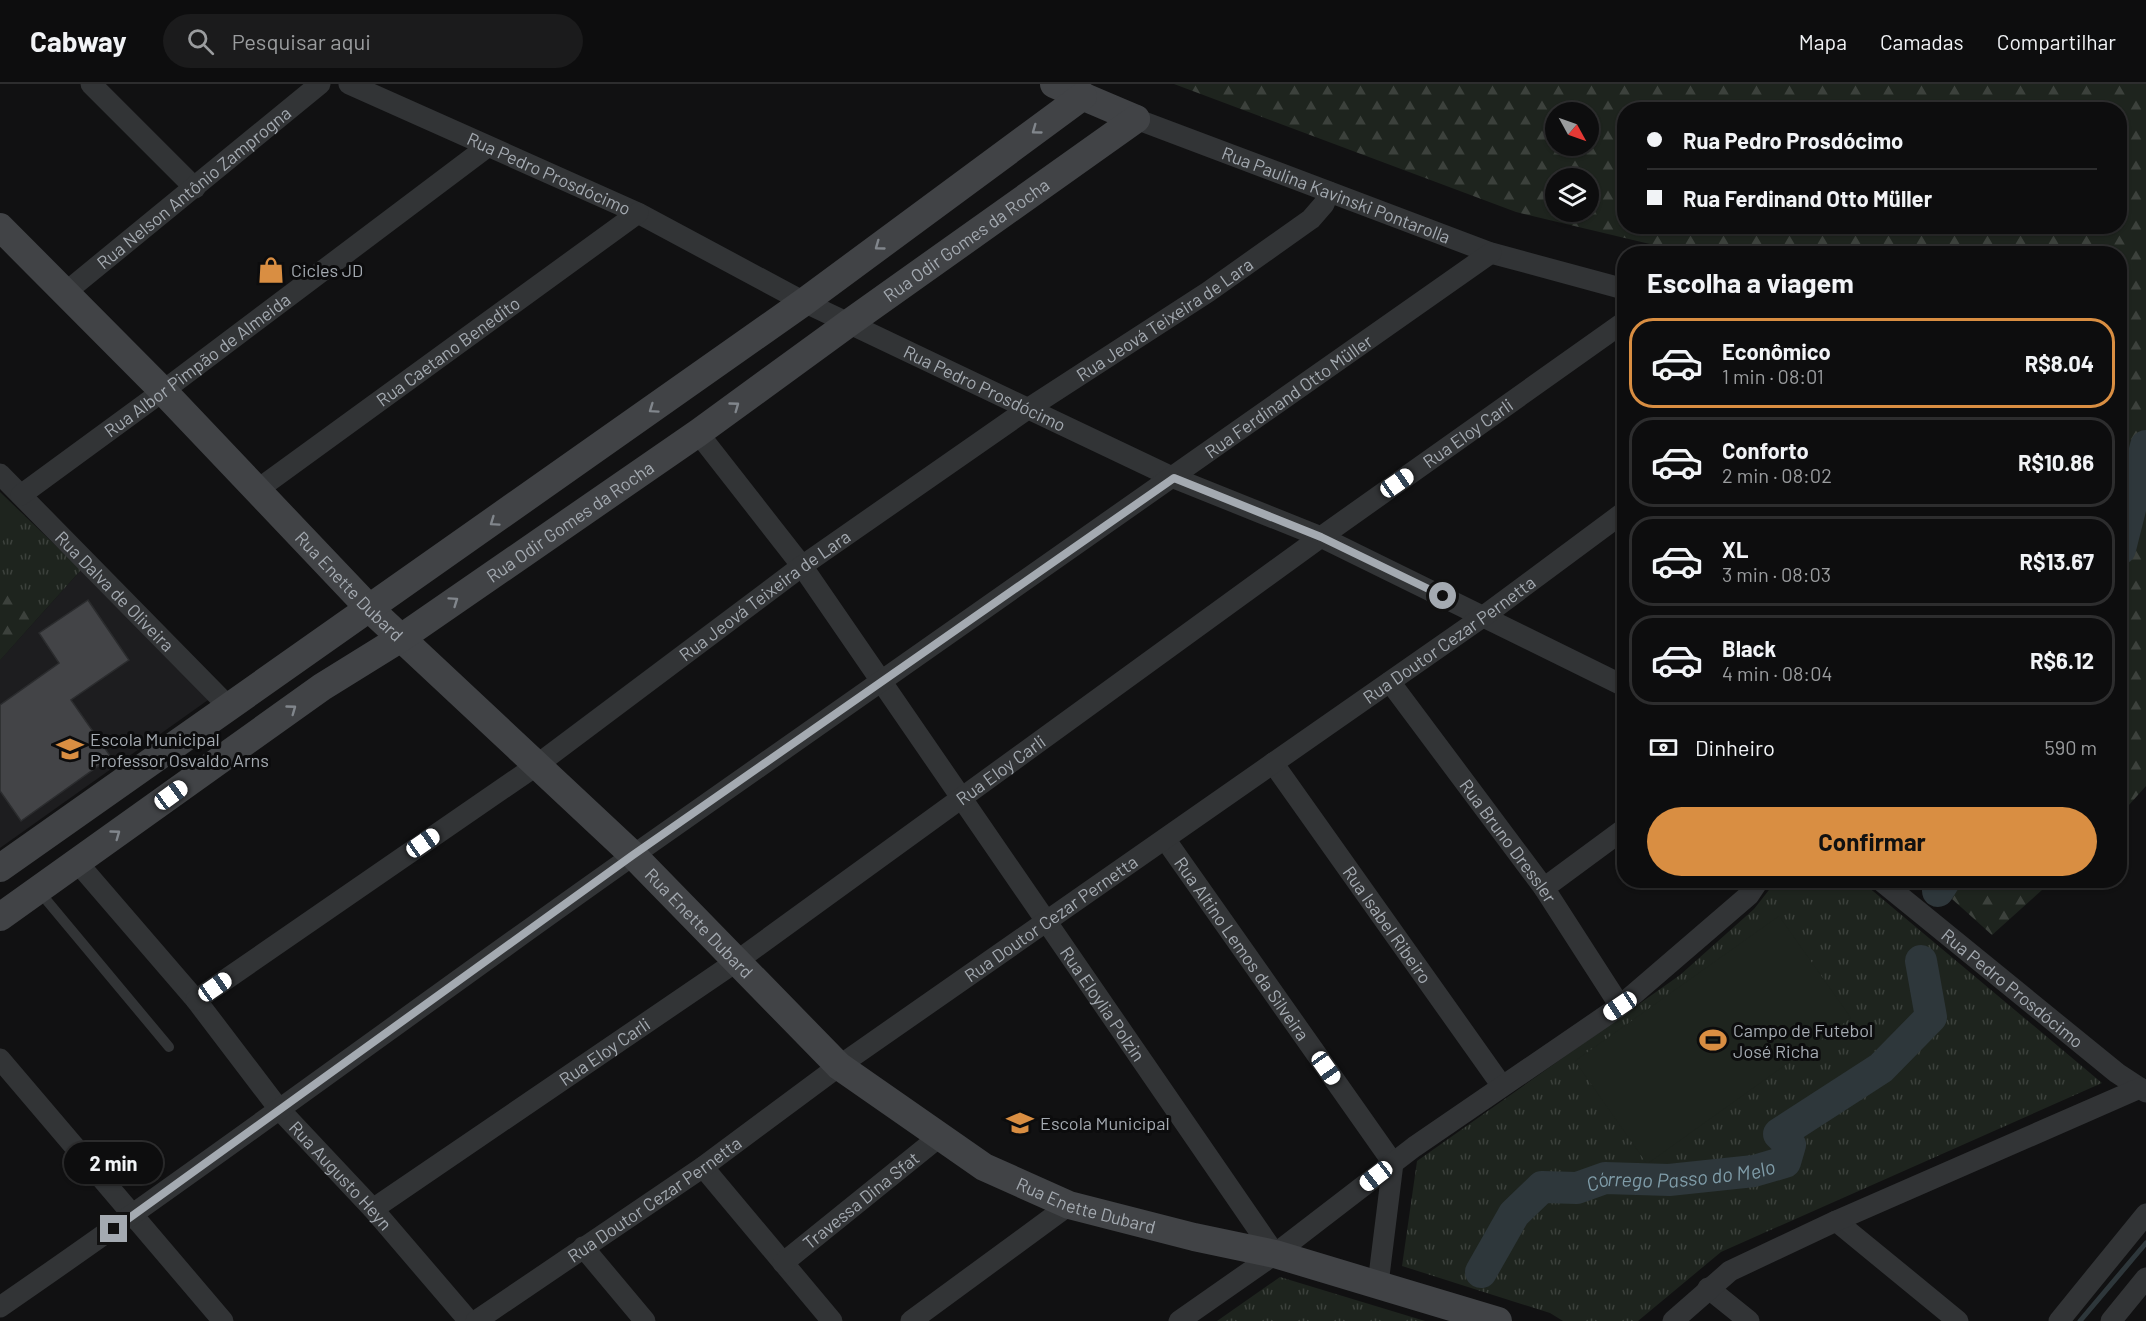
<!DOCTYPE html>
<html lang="pt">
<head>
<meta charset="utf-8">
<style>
	body { margin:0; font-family:Barlow,sans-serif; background:#1b1b1c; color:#f1f3f6; height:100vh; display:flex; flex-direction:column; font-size:22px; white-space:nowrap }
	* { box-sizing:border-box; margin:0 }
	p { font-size:20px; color:#9a9c9e }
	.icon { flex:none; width:33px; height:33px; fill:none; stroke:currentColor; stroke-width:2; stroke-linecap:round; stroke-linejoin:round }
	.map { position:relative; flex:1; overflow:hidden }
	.panel { position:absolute; left:1617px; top:162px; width:510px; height:642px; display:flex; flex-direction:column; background:#0d0d0e; border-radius:24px; box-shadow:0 2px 4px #0004,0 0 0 2px #2d2d2e }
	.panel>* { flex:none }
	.guide { position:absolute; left:1617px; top:18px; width:510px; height:132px; border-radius:24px; box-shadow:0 2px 4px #0004,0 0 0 2px #2d2d2e; display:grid; align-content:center; height:132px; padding:0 30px; background:#0d0d0e }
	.needle { width:39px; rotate:130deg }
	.tools { position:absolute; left:1545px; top:18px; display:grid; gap:12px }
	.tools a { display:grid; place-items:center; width:54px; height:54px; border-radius:50%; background:#0d0d0e; box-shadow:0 2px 4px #0004,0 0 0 2px #2d2d2e; font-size:30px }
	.end { position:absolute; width:27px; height:27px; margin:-14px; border:8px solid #a4aab1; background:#111; box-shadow:0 0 0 3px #111 }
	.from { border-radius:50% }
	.bubble { position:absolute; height:42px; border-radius:21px; background:#0d0d0e; box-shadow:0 2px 4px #0004,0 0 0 2px #2d2d2e; font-size:20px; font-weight:700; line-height:42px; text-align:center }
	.car { position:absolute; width:18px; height:36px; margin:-18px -9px; border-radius:8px; box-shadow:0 0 4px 2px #0007; background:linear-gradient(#fff 24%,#345 0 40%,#fff 0 76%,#345 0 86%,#fff 0) }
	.guide b { display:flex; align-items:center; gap:21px; height:57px; font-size:22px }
	.guide b+b { border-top:2px solid #2d2d2e }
	.guide i { width:15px; height:15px; background:#f1f3f6 }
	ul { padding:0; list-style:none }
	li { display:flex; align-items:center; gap:18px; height:90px; margin:0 12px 9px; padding:0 18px; border:3px solid #2d2d2e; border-radius:24px }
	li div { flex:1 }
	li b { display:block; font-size:22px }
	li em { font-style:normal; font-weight:700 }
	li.on { border-color:#d98e42 }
	li>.icon { width:54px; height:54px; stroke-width:1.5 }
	h2 { padding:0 30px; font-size:27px; line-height:72px }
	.pay { display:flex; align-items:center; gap:15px; height:66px; padding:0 30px; font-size:22px }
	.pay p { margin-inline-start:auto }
	.primary-button { display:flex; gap:12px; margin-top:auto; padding:12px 30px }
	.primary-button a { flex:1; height:69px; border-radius:36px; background:#d98e42; color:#111; font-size:24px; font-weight:700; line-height:69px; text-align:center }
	header { display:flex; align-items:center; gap:36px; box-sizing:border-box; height:84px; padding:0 30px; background:#0d0d0e; border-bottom:2px solid #2d2d2e }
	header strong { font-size:28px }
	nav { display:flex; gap:33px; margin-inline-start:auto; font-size:21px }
	.search { width:420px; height:54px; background:#1b1b1c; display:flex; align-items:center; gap:15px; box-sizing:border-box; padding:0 21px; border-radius:33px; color:#9a9c9e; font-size:22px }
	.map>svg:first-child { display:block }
	.built { fill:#1d1d1f }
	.grass { fill:url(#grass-tufts) }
	.forest { fill:url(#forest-firs); fill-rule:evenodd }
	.pitch { fill:#1e241e }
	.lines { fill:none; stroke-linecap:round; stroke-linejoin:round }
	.stream { stroke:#2e373b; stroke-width:5 }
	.river { stroke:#2e373b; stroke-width:32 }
	.building { fill:#434447; stroke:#2b2c2e; stroke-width:1.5 }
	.lane { stroke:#323436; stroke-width:10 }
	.street { stroke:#323436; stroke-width:21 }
	.secondary { stroke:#414346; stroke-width:28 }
	.oneway { stroke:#81868c }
	.route { stroke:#a4aab1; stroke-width:8 }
	.labels { text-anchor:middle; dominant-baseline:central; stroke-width:6; stroke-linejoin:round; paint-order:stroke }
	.street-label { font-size:18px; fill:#a4aab1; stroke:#0c0c0d }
	.poi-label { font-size:18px; fill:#a4aab1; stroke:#0c0c0d; text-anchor:start }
	.water-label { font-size:20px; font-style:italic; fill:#7f9ca8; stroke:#0c0c0d }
</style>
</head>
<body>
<header>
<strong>Cabway</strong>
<div class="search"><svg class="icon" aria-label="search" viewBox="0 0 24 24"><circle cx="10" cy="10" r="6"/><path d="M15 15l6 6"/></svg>Pesquisar aqui</div>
<nav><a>Mapa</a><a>Camadas</a><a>Compartilhar</a></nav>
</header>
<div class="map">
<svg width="2146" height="1237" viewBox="0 0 2146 1237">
	<defs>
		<pattern id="grass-tufts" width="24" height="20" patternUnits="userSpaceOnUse" patternTransform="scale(1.5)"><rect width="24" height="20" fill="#1e241e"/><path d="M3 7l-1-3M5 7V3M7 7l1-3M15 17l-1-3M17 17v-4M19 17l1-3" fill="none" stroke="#3c413c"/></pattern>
		<pattern id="forest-firs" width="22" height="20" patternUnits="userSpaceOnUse" patternTransform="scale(1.5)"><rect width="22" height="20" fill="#1e241e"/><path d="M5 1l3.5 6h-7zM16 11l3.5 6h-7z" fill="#3c413c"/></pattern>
	</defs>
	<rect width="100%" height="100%" fill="#111112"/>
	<polygon class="built" points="81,486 208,616 0,764 0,576"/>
	<g class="grass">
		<polygon points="0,408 81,486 0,576"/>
		<polygon points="1776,797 1861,797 2102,999 1721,1168 1638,1237 1563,1237 1550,1229 1402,1182 1417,1077 1680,891 1754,825"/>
		<polygon points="1280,1193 1425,1237 1217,1237"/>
	</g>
	<g class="forest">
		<path d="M1174,0H2146V702L2120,731V170H1693L1675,166L1516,128ZM1624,26H2120V142H1624ZM1556,28H1588V62H1556ZM1556,94H1588V128H1556Z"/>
		<polygon points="0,493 39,532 0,576"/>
		<polygon points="1932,797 2052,797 1992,851"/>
	</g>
	<g class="pitch">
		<polygon points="0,410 25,432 0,460"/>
		<polygon points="1779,832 1851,934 1647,1080 1575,977"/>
	</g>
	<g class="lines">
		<polyline class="stream" points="2080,1237 2146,1159"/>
		<g class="river">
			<polyline points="2120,465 2146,362"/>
			<polyline points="1938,807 1945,796"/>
			<path id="s1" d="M1481,1188L1514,1130L1542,1103L1577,1104L1605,1094L1669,1096L1754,1087L1785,1078L1790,1061L1779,1050L1881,984L1931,933L1921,877"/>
		</g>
	</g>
	<polygon class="building" points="88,516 129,576 71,616 111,673 21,737 0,707 0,621 59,579 39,549"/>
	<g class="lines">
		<polyline class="lane" points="38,806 169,963"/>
		<g class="street">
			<polyline points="91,0 195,104"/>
			<path id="s2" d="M349,0L638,129L804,218L1174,394L1321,453L1624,602"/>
			<path id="s3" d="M1136,35L1491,169L1624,205"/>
			<path id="s4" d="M66,208L320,0"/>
			<path id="s5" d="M698,349L802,482L1275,1170"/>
			<path id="s6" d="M0,390L229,623"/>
			<path id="s7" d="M257,406L638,129"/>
			<path id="s8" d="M21,411L163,307L487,63"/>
			<path id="s9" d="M1390,598L1544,804L1620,922"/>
			<path id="s10" d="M1273,679L1502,1002"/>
			<path id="s11" d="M1165,755L1393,1079L1378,1200"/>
			<path id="s12" d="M77,778L196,916L279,1025L373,1125L469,1237"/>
			<path id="s13" d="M1880,796L2117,989L2146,1008"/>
			<polyline points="1544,804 1624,745"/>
			<path id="s14" d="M196,916L537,681L802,482L1029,324L1208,208L1311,135L1324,120L1329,108"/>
			<polyline points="0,975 223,1237"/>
			<polyline points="703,1083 832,1237"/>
			<path id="s15" d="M373,1125L737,877L1321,453L1624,238"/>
			<polyline points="1836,1137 1958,1237"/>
			<polyline points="583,1163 645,1237"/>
			<path id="s16" d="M783,1179L939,1053"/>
			<polyline points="1708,1204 1749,1237"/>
			<path id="s17" d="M0,1223C214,1076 422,920 635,770C920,570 1206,371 1491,169"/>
			<path id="s18" d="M476,1237L703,1083L839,982L1484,532L1624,428"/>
			<polyline points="911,1237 1069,1121"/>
			<polyline points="1179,1237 1275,1170 1414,1063 1620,922 1749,811 1759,796"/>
			<polyline points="1673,1237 1730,1187 1836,1137 2140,1004"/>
			<polyline points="2059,1237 2146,1130"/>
			<polyline points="2111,1237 2146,1194"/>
		</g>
		<g class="secondary">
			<polyline points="1054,0 1136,35"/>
			<path id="s19" d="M0,143L163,307L370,525L633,771L839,982L984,1083L1069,1121L1194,1153L1275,1170L1498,1237"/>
			<polyline points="0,784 804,218 1083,12"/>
			<path id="s20" d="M0,833L322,603L401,554L698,349L849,239L1136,35"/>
		</g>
	</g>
	<defs><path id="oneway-chevron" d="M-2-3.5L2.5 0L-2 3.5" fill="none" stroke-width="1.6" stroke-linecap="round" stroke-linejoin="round" transform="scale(1.5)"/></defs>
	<g class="oneway">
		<use href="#oneway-chevron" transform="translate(1036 46) rotate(144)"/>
		<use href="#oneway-chevron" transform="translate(879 162) rotate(144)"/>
		<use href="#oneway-chevron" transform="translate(735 322) rotate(-36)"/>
		<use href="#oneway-chevron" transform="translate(653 325) rotate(145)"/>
		<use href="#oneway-chevron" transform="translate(494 438) rotate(145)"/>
		<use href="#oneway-chevron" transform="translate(454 517) rotate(-35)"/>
		<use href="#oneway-chevron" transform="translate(292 625) rotate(-36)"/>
		<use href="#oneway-chevron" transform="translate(116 750) rotate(-36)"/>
	</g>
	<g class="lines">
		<polyline class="route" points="114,1145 633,771 1174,394 1321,453 1443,512"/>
	</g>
	<defs>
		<symbol id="shop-bare" viewBox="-9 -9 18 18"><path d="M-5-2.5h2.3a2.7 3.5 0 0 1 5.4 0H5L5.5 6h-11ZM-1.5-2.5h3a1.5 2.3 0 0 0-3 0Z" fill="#d98e42" stroke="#0c0c0d" stroke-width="2.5" paint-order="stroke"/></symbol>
		<symbol id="school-bare" viewBox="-9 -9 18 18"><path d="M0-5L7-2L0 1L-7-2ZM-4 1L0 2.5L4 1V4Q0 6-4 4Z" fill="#d98e42" stroke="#0c0c0d" stroke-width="2.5" paint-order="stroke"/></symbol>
		<symbol id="stadium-bare" viewBox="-9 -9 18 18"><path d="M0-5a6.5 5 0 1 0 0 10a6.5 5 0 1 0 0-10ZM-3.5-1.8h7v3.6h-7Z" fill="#d98e42" stroke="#0c0c0d" stroke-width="2.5" paint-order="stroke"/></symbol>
	</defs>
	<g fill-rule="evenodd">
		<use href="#shop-bare" x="252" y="167" width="38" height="38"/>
		<use href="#school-bare" x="51" y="646" width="38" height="38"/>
		<use href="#stadium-bare" x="1694" y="937" width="38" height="38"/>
		<use href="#school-bare" x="1001" y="1020" width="38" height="38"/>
	</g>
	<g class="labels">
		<g class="street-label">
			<text stroke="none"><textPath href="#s2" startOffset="219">Rua Pedro Prosdócimo</textPath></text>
			<text stroke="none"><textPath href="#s4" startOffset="165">Rua Nelson Antônio Zamprogna</textPath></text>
			<text stroke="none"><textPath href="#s3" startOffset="214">Rua Paulina Kavinski Pontarolla</textPath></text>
			<text stroke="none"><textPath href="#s20" startOffset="1180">Rua Odir Gomes da Rocha</textPath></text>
			<text stroke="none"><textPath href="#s14" startOffset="1184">Rua Jeová Teixeira de Lara</textPath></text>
			<text stroke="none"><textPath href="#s7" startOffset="236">Rua Caetano Benedito</textPath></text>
			<text stroke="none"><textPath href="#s8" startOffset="219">Rua Albor Pimpão de Almeida</textPath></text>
			<text stroke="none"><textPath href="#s2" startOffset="705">Rua Pedro Prosdócimo</textPath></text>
			<text stroke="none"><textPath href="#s17" startOffset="1578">Rua Ferdinand Otto Müller</textPath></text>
			<text stroke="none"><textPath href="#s15" startOffset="1342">Rua Eloy Carli</textPath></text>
			<text stroke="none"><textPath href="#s20" startOffset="694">Rua Odir Gomes da Rocha</textPath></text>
			<text stroke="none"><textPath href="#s19" startOffset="501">Rua Enette Dubard</textPath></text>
			<text stroke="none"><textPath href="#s6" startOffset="164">Rua Dalva de Oliveira</textPath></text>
			<text stroke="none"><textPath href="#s14" startOffset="698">Rua Jeová Teixeira de Lara</textPath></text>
			<text stroke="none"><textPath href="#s18" startOffset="1188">Rua Doutor Cezar Pernetta</textPath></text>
			<text stroke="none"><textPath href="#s15" startOffset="766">Rua Eloy Carli</textPath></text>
			<text stroke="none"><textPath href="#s9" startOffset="198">Rua Bruno Dressler</textPath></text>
			<text stroke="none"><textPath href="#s18" startOffset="702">Rua Doutor Cezar Pernetta</textPath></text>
			<text stroke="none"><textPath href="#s19" startOffset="987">Rua Enette Dubard</textPath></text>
			<text stroke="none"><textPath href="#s10" startOffset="198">Rua Isabel Ribeiro</textPath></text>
			<text stroke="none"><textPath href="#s11" startOffset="134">Rua Altino Lemos da Silveira</textPath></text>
			<text stroke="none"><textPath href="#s13" startOffset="171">Rua Pedro Prosdócimo</textPath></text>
			<text stroke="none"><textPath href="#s5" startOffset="700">Rua Eloylia Polzin</textPath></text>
			<text stroke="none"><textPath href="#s15" startOffset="280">Rua Eloy Carli</textPath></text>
			<text stroke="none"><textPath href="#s12" startOffset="410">Rua Augusto Heyn</textPath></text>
			<text stroke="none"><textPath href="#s18" startOffset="216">Rua Doutor Cezar Pernetta</textPath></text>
			<text stroke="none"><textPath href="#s16" startOffset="100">Travessa Dina Sfat</textPath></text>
			<text stroke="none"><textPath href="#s19" startOffset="1473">Rua Enette Dubard</textPath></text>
		</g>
		<g class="poi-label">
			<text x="291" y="186">Cicles JD</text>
			<text x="90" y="655">Escola Municipal<tspan x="90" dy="21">Professor Osvaldo Arns</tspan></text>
			<text x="1733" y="946">Campo de Futebol<tspan x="1733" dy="21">José Richa</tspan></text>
			<text x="1040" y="1039">Escola Municipal</text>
		</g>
		<g class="water-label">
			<text stroke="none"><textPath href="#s1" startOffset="246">Córrego Passo do Melo</textPath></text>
		</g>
	</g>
</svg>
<div class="tools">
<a><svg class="needle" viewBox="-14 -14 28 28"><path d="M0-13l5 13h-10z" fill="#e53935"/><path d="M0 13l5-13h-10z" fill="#9a9c9e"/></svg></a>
<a><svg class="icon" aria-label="layers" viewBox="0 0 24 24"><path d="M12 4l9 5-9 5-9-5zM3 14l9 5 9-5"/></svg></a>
</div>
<i class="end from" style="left:1443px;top:512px"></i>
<i class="end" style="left:114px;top:1145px"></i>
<div class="bubble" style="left:64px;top:1058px;width:99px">2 min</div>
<i class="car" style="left:1397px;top:399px;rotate:55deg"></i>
<i class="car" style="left:171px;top:711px;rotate:54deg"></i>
<i class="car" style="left:423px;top:759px;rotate:55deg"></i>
<i class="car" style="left:215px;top:903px;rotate:55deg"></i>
<i class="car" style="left:1620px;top:922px;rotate:236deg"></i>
<i class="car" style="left:1326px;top:984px;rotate:145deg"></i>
<i class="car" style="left:1376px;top:1092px;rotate:232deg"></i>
<div class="guide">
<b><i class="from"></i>Rua Pedro Prosdócimo</b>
<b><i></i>Rua Ferdinand Otto Müller</b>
</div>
<section class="panel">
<h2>Escolha a viagem</h2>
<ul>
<li class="on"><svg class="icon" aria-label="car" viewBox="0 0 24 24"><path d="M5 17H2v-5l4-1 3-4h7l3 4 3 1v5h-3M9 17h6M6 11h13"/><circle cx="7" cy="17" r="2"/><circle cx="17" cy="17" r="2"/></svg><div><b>Econômico</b><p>1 min · 08:01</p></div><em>R$8.04</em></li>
<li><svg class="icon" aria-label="car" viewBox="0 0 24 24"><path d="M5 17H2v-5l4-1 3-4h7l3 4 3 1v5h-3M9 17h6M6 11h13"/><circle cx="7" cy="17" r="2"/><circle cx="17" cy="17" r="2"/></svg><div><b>Conforto</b><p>2 min · 08:02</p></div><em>R$10.86</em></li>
<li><svg class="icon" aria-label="car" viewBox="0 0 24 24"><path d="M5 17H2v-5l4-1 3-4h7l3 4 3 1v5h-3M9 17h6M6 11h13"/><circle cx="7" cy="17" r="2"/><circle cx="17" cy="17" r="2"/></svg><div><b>XL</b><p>3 min · 08:03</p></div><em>R$13.67</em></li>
<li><svg class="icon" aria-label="car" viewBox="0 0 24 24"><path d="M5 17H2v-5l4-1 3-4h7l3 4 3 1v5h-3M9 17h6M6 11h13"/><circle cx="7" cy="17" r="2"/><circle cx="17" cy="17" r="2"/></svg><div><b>Black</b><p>4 min · 08:04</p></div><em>R$6.12</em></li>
</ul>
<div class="pay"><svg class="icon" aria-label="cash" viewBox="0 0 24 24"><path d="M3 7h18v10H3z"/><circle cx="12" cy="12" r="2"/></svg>Dinheiro<p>590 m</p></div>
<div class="primary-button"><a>Confirmar</a></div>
</section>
</div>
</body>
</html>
